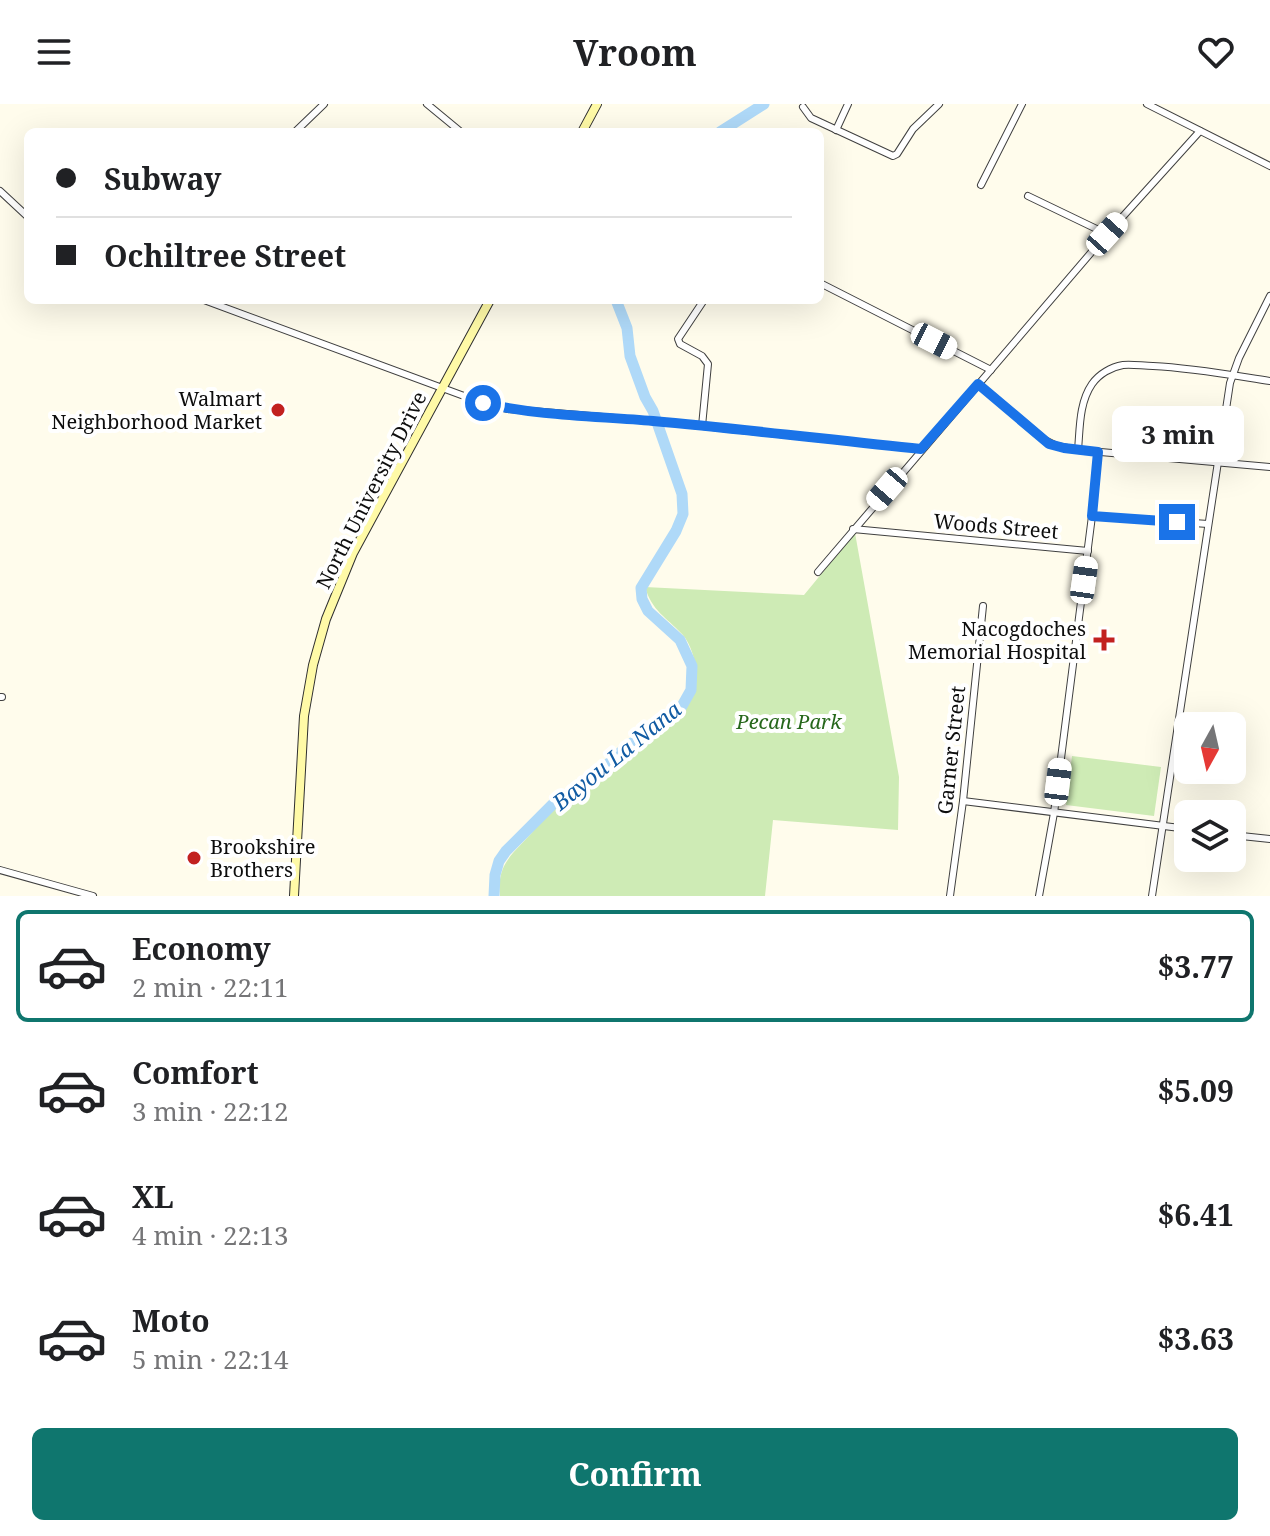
<!DOCTYPE html>
<html lang="en">
<head>
<meta charset="utf-8">
<style>
	body { margin:0; font-family:"Noto Serif",serif; background:#f6f6f6; color:#202124; height:100vh; display:flex; flex-direction:column; font-size:30px; white-space:nowrap }
	* { box-sizing:border-box; margin:0 }
	p { font-size:26px; color:#757577 }
	.icon { flex:none; width:44px; height:44px; fill:none; stroke:currentColor; stroke-width:2; stroke-linecap:round; stroke-linejoin:round }
	.map { position:relative; height:792px; overflow:hidden }
	.sheet { display:flex; flex-direction:column; background:#fff; flex:1 }
	.sheet>* { flex:none }
	.banner { position:absolute; left:24px; top:24px; width:800px; height:176px; border-radius:12px; box-shadow:0 8px 32px #0002; display:grid; align-content:center; height:176px; padding:0 32px; background:#fff }
	.needle { width:52px; rotate:188deg }
	.fabs { position:absolute; left:1174px; top:608px; display:grid; gap:16px }
	.fabs a { display:grid; place-items:center; width:72px; height:72px; border-radius:12px; background:#fff; box-shadow:0 8px 32px #0002; font-size:40px }
	.end { position:absolute; width:36px; height:36px; margin:-18px; border:10px solid #1a73e8; background:#fff; box-shadow:0 0 0 4px #fff }
	.from { border-radius:50% }
	.bubble { position:absolute; height:56px; border-radius:12px; background:#fff; box-shadow:0 8px 32px #0002; font-size:26px; font-weight:700; line-height:56px; text-align:center }
	.car { position:absolute; width:24px; height:48px; margin:-24px -12px; border-radius:10px; box-shadow:0 0 6px 2px #0007; background:linear-gradient(#fff 24%,#345 0 40%,#fff 0 76%,#345 0 86%,#fff 0) }
	.banner b { display:flex; align-items:center; gap:28px; height:76px; font-size:30px }
	.banner b+b { border-top:2px solid #e0e0e0 }
	.banner i { width:20px; height:20px; background:#202124 }
	ul { padding:14px 0 0; list-style:none }
	li { display:flex; align-items:center; gap:24px; height:112px; margin:0 16px 12px; padding:0 16px; border:4px solid transparent; border-radius:12px }
	li div { flex:1 }
	li b { display:block; font-size:30px }
	li em { font-style:normal; font-weight:700 }
	li.selected { border-color:#0f766e }
	li>.icon { width:72px; height:72px; stroke-width:1.5 }
	.cta { display:flex; gap:16px; margin-top:auto; padding:16px 32px }
	.cta a { flex:1; height:92px; border-radius:12px; background:#0f766e; color:#fff; font-size:32px; font-weight:700; line-height:92px; text-align:center }
	header { display:flex; justify-content:space-between; align-items:center; height:104px; padding:0 32px; background:#fff; font-size:36px; font-weight:700 }
	.map>svg:first-child { display:block }
	.green { fill:#ceebb5 }
	.lines { fill:none; stroke-linecap:round; stroke-linejoin:round }
	.river { stroke:#afd9f8; stroke-width:11 }
	.street-casing { stroke:#404040; stroke-width:8 }
	.secondary-casing { stroke:#2f2f2f; stroke-width:10 }
	.street { stroke:#fff; stroke-width:6 }
	.secondary { stroke:#fffaa7; stroke-width:8 }
	.route { stroke:#1a73e8; stroke-width:10 }
	.poi-dot { fill:#c22120; stroke:#fff; stroke-width:3 }
	.labels { text-anchor:middle; dominant-baseline:central; stroke-width:8; stroke-linejoin:round; paint-order:stroke }
	.poi-label { font-size:20px; fill:#0d0d0d; stroke:#fff; text-anchor:end }
	.street-label { font-size:20px; fill:#0d0d0d; stroke:#fff }
	.park-label { font-size:20px; font-style:italic; fill:#26671b; stroke:#fff }
	.water-label { font-size:22px; font-style:italic; fill:#115ba3; stroke:#fff }
</style>
</head>
<body>
<header><svg class="icon" aria-label="menu" viewBox="0 0 24 24"><path d="M4 6h16M4 12h16M4 18h16"/></svg>Vroom<svg class="icon" aria-label="heart" viewBox="0 0 24 24"><path d="M12 20l-8-8c-3-5 5-10 8-4 3-6 11-1 8 4z"/></svg></header>
<div class="map">
<svg width="1270" height="792" viewBox="0 0 1270 792">
	<rect width="100%" height="100%" fill="#fffcec"/>
	<g class="green">
		<path d="M855,429L899,673L898,726L773,716L765,792H500C496,758 515,749 535,725C543,715 549,707 560,700C572,692 586,686 597,678C610,667 620,655 633,644C657,625 695,612 696,576C697,561 692,541 682,530C666,513 652,507 645,483L804,491Z"/>
		<polygon points="1072,652 1161,663 1154,712 1066,701"/>
	</g>
	<g class="lines">
		<g class="river">
			<polyline points="720,28 764,0"/>
			<polyline points="494,792 495,771 499,757 506,747 554,699 591,676 624,645 682,602 691,586 692,562 680,536 648,507 642,495 641,484 676,427 683,410 682,390 653,307 645,293 630,252 627,224 616,196"/>
		</g>
		<defs>
			<g id="street">
				<polyline points="427,0 461,28"/>
				<polyline points="1147,0 1270,62"/>
				<polyline points="803,3 811,14 893,52 897,50 913,25 939,0"/>
				<polyline points="836,26 848,0"/>
				<polyline points="296,27 324,0"/>
				<polyline points="981,81 1022,0"/>
				<polyline points="0,87 28,113"/>
				<polyline points="1028,92 1107,130"/>
				<polyline points="820,179 991,266"/>
				<polyline points="204,196 483,299 508,305 674,319 921,345"/>
				<polyline points="978,280 1045,336 1057,342 1078,346 1270,363"/>
				<polyline points="702,322 708,260 702,252 680,240 678,235 704,196"/>
				<path d="M1078,346C1080,324 1079,299 1092,280C1099,270 1111,263 1123,261C1133,260 1143,262 1153,262C1193,264 1231,271 1270,277"/>
				<polyline points="1092,412 1208,420"/>
				<polyline points="853,425 1088,447"/>
				<polyline points="818,468 1107,130 1200,27"/>
				<polyline points="0,593 2,593"/>
				<polyline points="963,697 1188,725"/>
				<polyline points="1232,731 1270,735"/>
				<polyline points="0,766 93,792"/>
				<polyline points="950,792 963,697 983,502"/>
				<polyline points="1039,792 1054,709 1092,412 1098,348"/>
				<polyline points="1152,792 1230,279 1239,254 1270,192"/>
			</g>
			<g id="secondary">
				<polyline points="582,28 597,0"/>
				<polyline points="294,792 304,612 313,561 326,515 353,449 490,196"/>
			</g>
		</defs>
		<use href="#street" class="street-casing"/>
		<use href="#secondary" class="secondary-casing"/>
		<use href="#street" class="street"/>
		<use href="#secondary" class="secondary"/>
	</g>
	<g class="lines">
		<path class="route" d="M483,299C539,312 596,312 653,317C743,325 832,336 921,345L978,280L1049,340L1064,344L1098,348L1092,412L1177,418"/>
	</g>
	<g class="poi-dot">
		<circle cx="278" cy="306" r="8"/>
		<path d="M1100 524h8v8h8v8h-8v8h-8v-8h-8v-8h8z"/>
		<circle cx="194" cy="754" r="8"/>
	</g>
	<g class="labels">
		<g class="poi-label">
			<text x="262" y="294">Walmart<tspan x="262" dy="23">Neighborhood Market</tspan></text>
			<text x="1086" y="524">Nacogdoches<tspan x="1086" dy="23">Memorial Hospital</tspan></text>
			<text x="210" y="742" text-anchor="start">Brookshire<tspan x="210" dy="23">Brothers</tspan></text>
		</g>
		<g class="street-label">
			<text transform="translate(371 386) rotate(-63)">North University Drive</text>
			<text transform="translate(996 422) rotate(5)">Woods Street</text>
			<text transform="translate(951 646) rotate(-84)">Garner Street</text>
		</g>
		<g class="park-label">
			<text x="789" y="617">Pecan Park</text>
		</g>
		<g class="water-label">
			<text transform="translate(616 651) rotate(-39)">Bayou La Nana</text>
		</g>
	</g>
</svg>
<div class="fabs">
<a><svg class="needle" viewBox="-14 -14 28 28"><path d="M0-13l5 13h-10z" fill="#e53935"/><path d="M0 13l5-13h-10z" fill="#757577"/></svg></a>
<a><svg class="icon" aria-label="layers" viewBox="0 0 24 24"><path d="M12 4l9 5-9 5-9-5zM3 14l9 5 9-5"/></svg></a>
</div>
<i class="end from" style="left:483px;top:299px"></i>
<i class="end" style="left:1177px;top:418px"></i>
<div class="bubble" style="left:1112px;top:302px;width:132px">3 min</div>
<i class="car" style="left:1107px;top:130px;rotate:42deg"></i>
<i class="car" style="left:934px;top:237px;rotate:117deg"></i>
<i class="car" style="left:887px;top:385px;rotate:221deg"></i>
<i class="car" style="left:1084px;top:476px;rotate:8deg"></i>
<i class="car" style="left:1058px;top:678px;rotate:7deg"></i>
<div class="banner">
<b><i class="from"></i>Subway</b>
<b><i></i>Ochiltree Street</b>
</div>
</div>
<section class="sheet">
<ul>
<li class="selected"><svg class="icon" aria-label="car" viewBox="0 0 24 24"><path d="M5 17H2v-5l4-1 3-4h7l3 4 3 1v5h-3M9 17h6M6 11h13"/><circle cx="7" cy="17" r="2"/><circle cx="17" cy="17" r="2"/></svg><div><b>Economy</b><p>2 min · 22:11</p></div><em>$3.77</em></li>
<li><svg class="icon" aria-label="car" viewBox="0 0 24 24"><path d="M5 17H2v-5l4-1 3-4h7l3 4 3 1v5h-3M9 17h6M6 11h13"/><circle cx="7" cy="17" r="2"/><circle cx="17" cy="17" r="2"/></svg><div><b>Comfort</b><p>3 min · 22:12</p></div><em>$5.09</em></li>
<li><svg class="icon" aria-label="car" viewBox="0 0 24 24"><path d="M5 17H2v-5l4-1 3-4h7l3 4 3 1v5h-3M9 17h6M6 11h13"/><circle cx="7" cy="17" r="2"/><circle cx="17" cy="17" r="2"/></svg><div><b>XL</b><p>4 min · 22:13</p></div><em>$6.41</em></li>
<li><svg class="icon" aria-label="car" viewBox="0 0 24 24"><path d="M5 17H2v-5l4-1 3-4h7l3 4 3 1v5h-3M9 17h6M6 11h13"/><circle cx="7" cy="17" r="2"/><circle cx="17" cy="17" r="2"/></svg><div><b>Moto</b><p>5 min · 22:14</p></div><em>$3.63</em></li>
</ul>
<div class="cta"><a>Confirm</a></div>
</section>
</body>
</html>
